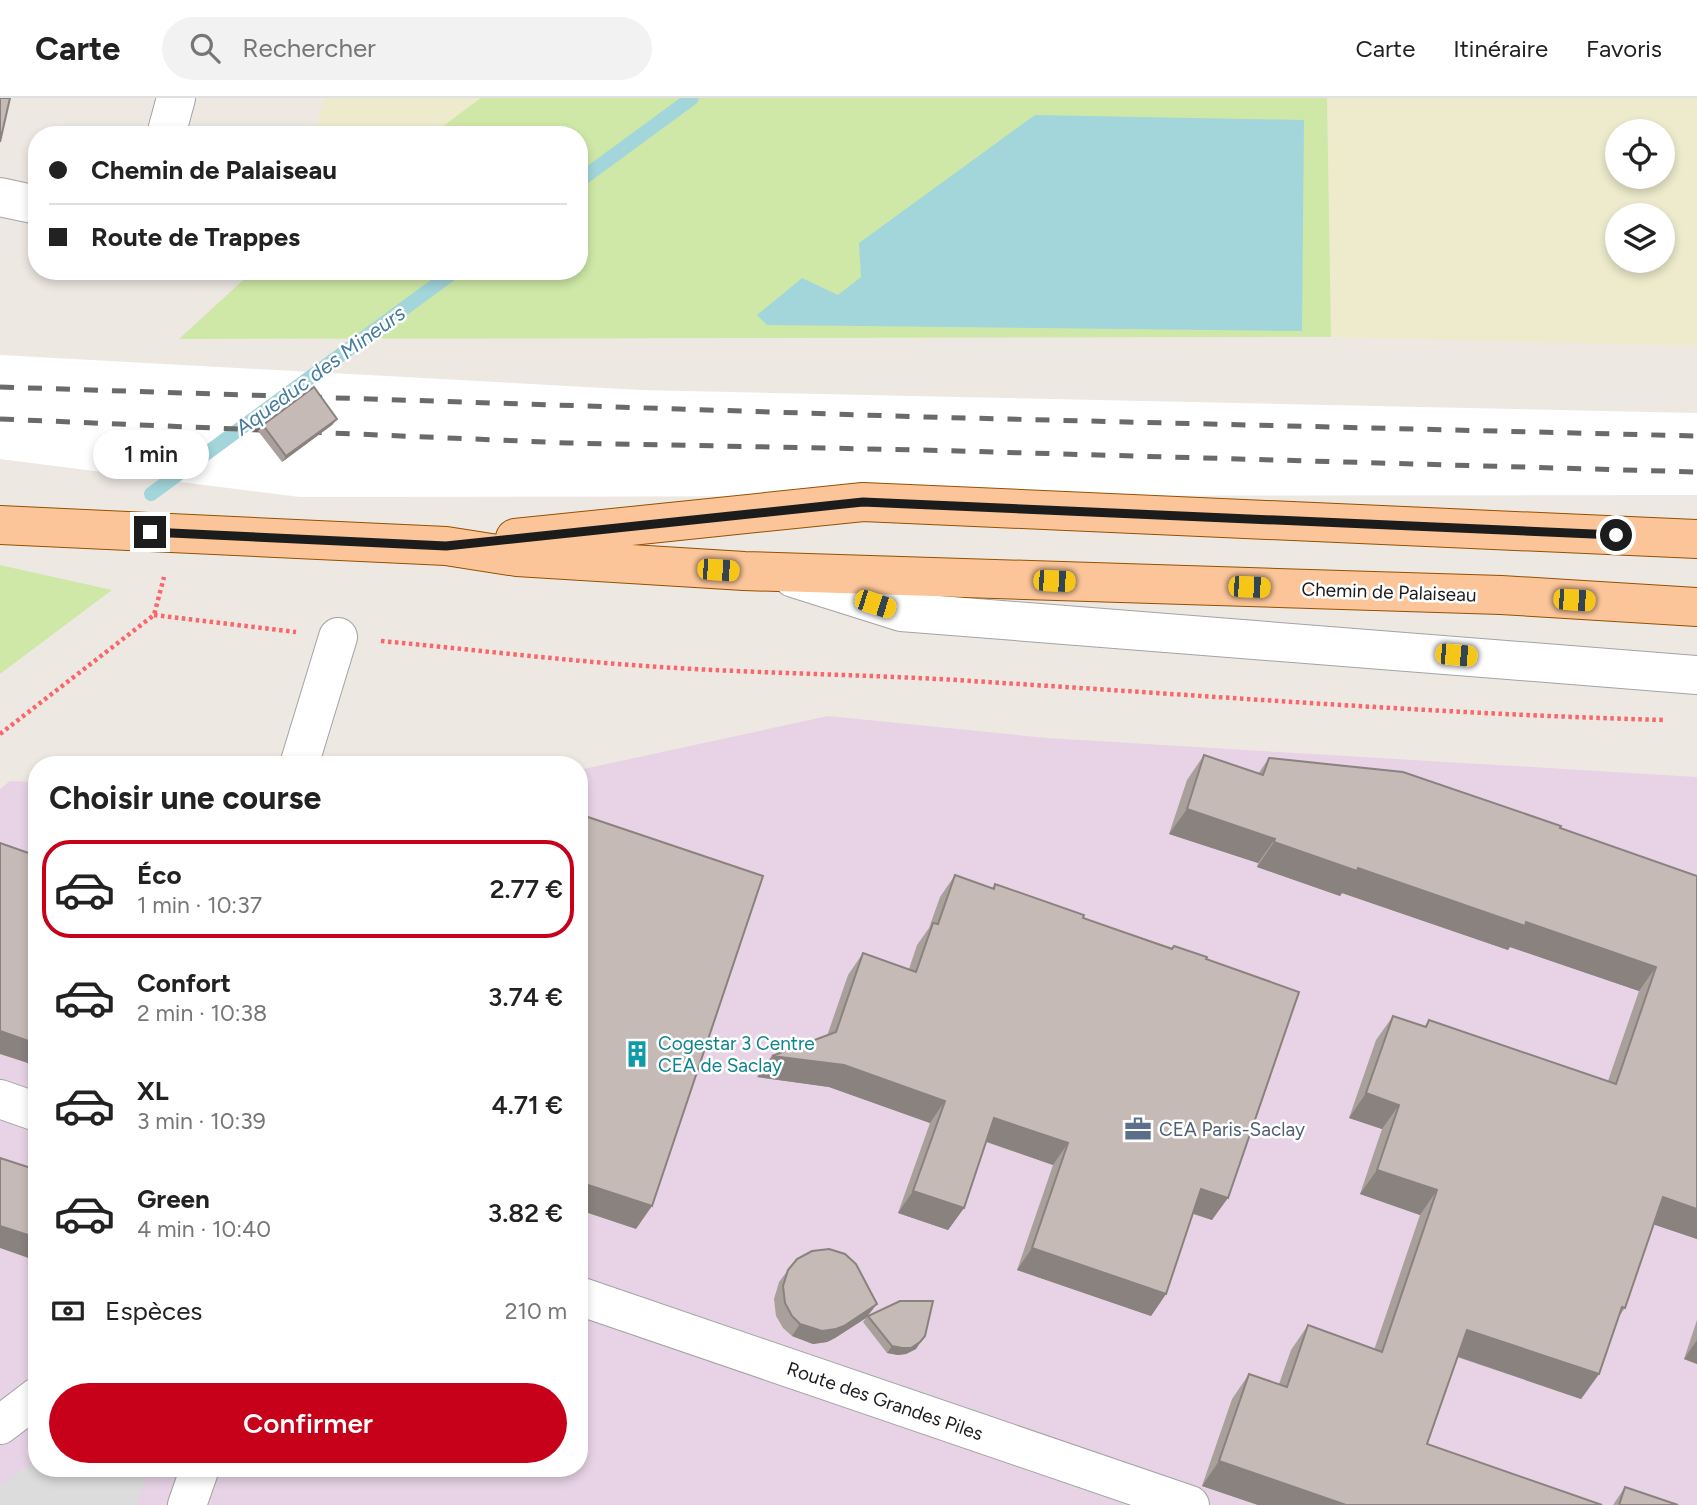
<!DOCTYPE html>
<html lang="fr">
<head>
<meta charset="utf-8">
<style>
	body { margin:0; font-family:Figtree,sans-serif; background:#f2f2f2; color:#222; height:100vh; display:flex; flex-direction:column; font-size:26px; white-space:nowrap }
	* { box-sizing:border-box; margin:0 }
	p { font-size:23px; color:#767676 }
	.icon { flex:none; width:38px; height:38px; fill:none; stroke:currentColor; stroke-width:2; stroke-linecap:round; stroke-linejoin:round }
	.map { position:relative; flex:1; overflow:hidden }
	.panel { position:absolute; left:28px; top:658px; width:560px; height:721px; display:flex; flex-direction:column; background:#fff; border-radius:28px; box-shadow:0 4px 10px #0003 }
	.panel>* { flex:none }
	.guide { position:absolute; left:28px; top:28px; width:560px; height:154px; border-radius:28px; box-shadow:0 4px 10px #0003; display:grid; align-content:center; height:154px; padding:0 21px; background:#fff }
	.controls { position:absolute; left:1605px; top:21px; display:grid; gap:14px }
	.controls a { display:grid; place-items:center; width:70px; height:70px; border-radius:50%; background:#fff; box-shadow:0 4px 10px #0003; font-size:35px }
	.end { position:absolute; width:32px; height:32px; margin:-16px; border:9px solid #1c1c1c; background:#fff; box-shadow:0 0 0 4px #fff }
	.from { border-radius:50% }
	.bubble { position:absolute; height:49px; border-radius:24px; background:#fff; box-shadow:0 4px 10px #0003; font-size:23px; font-weight:600; line-height:49px; text-align:center }
	.car { position:absolute; width:21px; height:42px; margin:-21px -10px; border-radius:9px; box-shadow:0 0 5px 2px #0007; background:linear-gradient(#f5c518 24%,#345 0 40%,#f5c518 0 76%,#345 0 86%,#f5c518 0) }
	.guide b { display:flex; align-items:center; gap:24px; height:66px; font-size:26px }
	.guide b+b { border-top:2px solid #e0e0e0 }
	.guide i { width:18px; height:18px; background:#222 }
	ul { padding:0; list-style:none }
	li { display:flex; align-items:center; gap:21px; height:98px; margin:0 14px 10px; padding:0 7px; border:4px solid transparent; border-radius:28px }
	li div { flex:1 }
	li b { display:block; font-size:26px }
	li em { font-style:normal; font-weight:600 }
	li.active { border-color:#c70119 }
	li>.icon { width:63px; height:63px; stroke-width:1.5 }
	h2 { padding:0 21px; font-size:32px; line-height:84px }
	.pay { display:flex; align-items:center; gap:18px; height:77px; padding:0 21px; font-size:26px }
	.pay p { margin-inline-start:auto }
	.action { display:flex; gap:14px; margin-top:auto; padding:14px 21px }
	.action a { flex:1; height:80px; border-radius:42px; background:#c70119; color:#fff; font-size:28px; font-weight:600; line-height:80px; text-align:center }
	header { display:flex; align-items:center; gap:42px; box-sizing:border-box; height:98px; padding:0 35px; background:#fff; border-bottom:2px solid #e0e0e0 }
	header strong { font-size:33px }
	nav { display:flex; gap:38px; margin-inline-start:auto; font-size:24px }
	.search { width:490px; height:63px; background:#f2f2f2; display:flex; align-items:center; gap:18px; box-sizing:border-box; padding:0 24px; border-radius:38px; color:#767676; font-size:26px }
	.map>svg:first-child { display:block }
	.industrial { fill:#e7d3e5 }
	.farmland { fill:#edebcc; fill-rule:evenodd }
	.grass { fill:#cfe8a7 }
	.parking { fill:#dcdcdc }
	.water { fill:#a2d6db }
	.pier { fill:#fff }
	.lines { fill:none; stroke-linecap:round; stroke-linejoin:round }
	.stream { stroke:#a2d6db; stroke-width:14 }
	.minor-casing { stroke:#a3a3a3; stroke-width:40 }
	.major-casing { stroke:#935101; stroke-width:40 }
	.path { stroke:#f9676a; stroke-width:4.5; stroke-dasharray:3.5 3.5; stroke-linecap:butt }
	.minor { stroke:#fff; stroke-width:38 }
	.major { stroke:#fbc599; stroke-width:38 }
	.rail { stroke:#6a6a6a; stroke-width:5; stroke-dasharray:14 14; stroke-linecap:butt }
	.wall { fill:#a9a09c }
	.shaded-wall { fill:#8a827f }
	.building { fill:#c5bab5; stroke:#8a827f; stroke-width:2 }
	.route { stroke:#1c1c1c; stroke-width:9 }
	.labels { text-anchor:middle; dominant-baseline:central; stroke-width:5; stroke-linejoin:round; paint-order:stroke }
	.street-label { font-size:19px; fill:#1c1c1c; stroke:#fff }
	.culture-label { font-size:19px; fill:#0d838f; stroke:#fff; text-anchor:start }
	.service-label { font-size:19px; fill:#4e5e75; stroke:#fff; text-anchor:start }
	.water-label { font-size:21px; font-style:italic; fill:#447a9c; stroke:#fff }
</style>
</head>
<body>
<header>
<strong>Carte</strong>
<div class="search"><svg class="icon" aria-label="search" viewBox="0 0 24 24"><circle cx="10" cy="10" r="6"/><path d="M15 15l6 6"/></svg>Rechercher</div>
<nav><a>Carte</a><a>Itinéraire</a><a>Favoris</a></nav>
</header>
<div class="map">
<svg width="1697" height="1407" viewBox="0 0 1697 1407">
	<rect width="100%" height="100%" fill="#eee8e2"/>
	<polygon class="industrial" points="828,618 1047,640 1697,679 1697,1407 0,1407 0,691 10,683 37,684 37,1370 579,1370 579,672"/>
	<g class="farmland">
		<polygon points="324,0 488,0 437,37 315,37"/>
		<path d="M1327,0H1697V248L1331,239ZM1617,33H1662V79H1617ZM1617,117H1662V163H1617Z"/>
	</g>
	<g class="grass">
		<polygon points="481,0 1327,0 1331,239 179,241 253,173 579,173 579,37 431,37"/>
		<polygon points="0,467 112,492 0,576"/>
	</g>
	<polygon class="parking" points="37,1362 37,1370 149,1370 137,1407 0,1407 0,1388"/>
	<polygon class="water" points="1035,17 1304,22 1302,233 767,227 757,217 802,180 838,197 861,179 859,145"/>
	<polygon class="pier" points="0,257 641,292 1697,315 1697,397 300,399 0,361"/>
	<g class="lines">
		<g class="stream">
			<polyline points="579,83 692,0"/>
			<polyline points="151,396 455,173"/>
		</g>
		<defs>
			<g id="minor">
				<polyline points="166,37 176,0"/>
				<polyline points="0,99 37,107"/>
				<polyline points="793,480 901,514 1697,577"/>
				<polyline points="299,667 338,539"/>
				<polyline points="0,1001 37,1014"/>
				<polyline points="579,1198 1190,1407"/>
				<polyline points="0,1327 37,1299"/>
				<polyline points="187,1407 200,1370"/>
			</g>
			<g id="major">
				<polyline points="0,427 446,448 517,459 744,473 1501,497 1697,509"/>
				<polyline points="515,440 863,404 1697,441"/>
			</g>
		</defs>
		<use href="#minor" class="minor-casing"/>
		<use href="#major" class="major-casing"/>
		<g class="path">
			<polyline points="154,517 296,534"/>
			<path d="M381,543C469,551 557,562 645,568C759,576 873,576 987,584C1213,598 1438,616 1665,622"/>
			<polyline points="0,636 154,517 164,479"/>
		</g>
		<use href="#minor" class="minor"/>
		<use href="#major" class="major"/>
		<g class="rail">
			<polyline points="0,289 925,319 1697,338"/>
			<polyline points="0,321 568,345 923,352 1697,374"/>
		</g>
	</g>
	<g class="wall">
		<polygon points="337,321 332,327 282,364 258,333 263,327"/>
		<polygon points="1204,657 1258,676 1269,660 1560,730 1697,778 1697,1141 1654,1126 1625,1210 1618,1220 1599,1276 1581,1301 1457,1259 1427,1346 1602,1407 1258,1407 1202,1388 1232,1301 1249,1276 1279,1286 1291,1252 1308,1227 1374,1252 1420,1117 1360,1096 1382,1031 1349,1020 1376,942 1393,918 1425,928 1429,922 1608,983 1639,893 1510,849 1508,852 1342,795 1340,798 1257,769 1258,765 1169,736 1187,682"/>
		<polygon points="955,777 992,790 995,786 1083,820 1206,861 1212,1122 1193,1116 1166,1196 1151,1218 1017,1172 1053,1067 986,1044 964,1110 948,1132 898,1115 930,1025 829,989 757,979 827,938 848,877 863,855 909,871 917,847 929,830 940,799"/>
		<polygon points="788,1172 869,1217 925,1238 916,1251 906,1256 898,1257 887,1255 863,1224 866,1220 835,1240 827,1244 813,1246 792,1238 783,1230 776,1218 774,1201 779,1184"/>
		<polygon points="1697,1222 1697,1266 1684,1261"/>
		<polygon points="1625,1389 1678,1407 1613,1407"/>
	</g>
	<g class="shaded-wall">
		<polygon points="337,321 332,327 282,364 286,358"/>
		<polygon points="1187,711 1275,741 1258,765 1169,736"/>
		<polygon points="1274,744 1526,824 1656,869 1639,893 1510,849 1508,852 1342,795 1340,798 1257,769"/>
		<polygon points="0,933 37,946 37,968 0,956"/>
		<polygon points="772,958 844,967 945,1003 930,1025 829,989 757,979"/>
		<polygon points="1366,995 1399,1007 1382,1031 1349,1020"/>
		<polygon points="994,1020 1068,1045 1053,1067 979,1041"/>
		<polygon points="1377,1072 1437,1092 1420,1117 1360,1096"/>
		<polygon points="579,1084 652,1108 636,1131 579,1112"/>
		<polygon points="1201,1091 1228,1100 1212,1122 1186,1113"/>
		<polygon points="913,1093 964,1110 948,1132 898,1115"/>
		<polygon points="1663,1099 1697,1111 1697,1141 1646,1124"/>
		<polygon points="0,1128 37,1140 37,1163 0,1150"/>
		<polygon points="1032,1150 1166,1196 1151,1218 1017,1172"/>
		<polygon points="877,1206 866,1220 835,1240 827,1244 813,1246 792,1238 800,1226"/>
		<polygon points="1467,1232 1599,1276 1581,1301 1450,1256"/>
		<polygon points="1697,1242 1697,1266 1684,1261"/>
		<polygon points="920,1244 916,1251 906,1256 898,1257 887,1255 892,1248"/>
		<polygon points="1219,1363 1346,1407 1258,1407 1202,1388"/>
	</g>
	<g class="building">
		<polygon points="0,0 10,0 0,44"/>
		<polygon points="314,289 337,321 286,358 263,327"/>
		<polygon points="1204,657 1263,677 1269,660 1403,674 1561,728 1560,730 1697,778 1697,1111 1663,1099 1625,1210 1622,1209 1599,1276 1467,1232 1427,1346 1602,1407 1346,1407 1219,1363 1249,1276 1287,1289 1308,1227 1382,1254 1437,1092 1377,1072 1399,1007 1366,995 1393,918 1426,929 1429,922 1616,986 1656,869 1526,824 1525,828 1358,770 1357,773 1274,744 1275,741 1187,711"/>
		<polygon points="579,716 763,778 652,1108 579,1084"/>
		<polygon points="0,745 37,758 37,946 0,933"/>
		<polygon points="955,777 994,791 995,786 1084,817 1083,820 1172,851 1174,848 1207,859 1206,861 1299,894 1228,1100 1201,1091 1166,1196 1032,1150 1068,1045 994,1020 964,1110 913,1093 945,1003 844,967 772,958 836,934 863,855 916,874 933,825 938,826"/>
		<polygon points="0,1060 37,1072 37,1140 0,1128"/>
		<polygon points="829,1151 845,1156 856,1166 877,1206 844,1228 836,1231 822,1233 800,1226 792,1218 785,1205 783,1188 788,1172 797,1161 812,1153"/>
		<polygon points="900,1203 933,1203 925,1238 920,1244 911,1250 902,1250 892,1248 868,1218"/>
		<polygon points="1625,1389 1678,1407 1619,1407"/>
	</g>
	<g class="lines">
		<polyline class="route" points="150,434 446,448 863,404 1616,437"/>
	</g>
	<defs>
		<symbol id="building-bare" viewBox="-9 -9 18 18"><path d="M-4-6H4V6H1V3H-1V6H-4ZM-2.5-4.3h1.7v1.8h-1.7ZM.8-4.3h1.7v1.8H.8ZM-2.5-1h1.7V.8h-1.7ZM.8-1h1.7V.8H.8Z" fill="#0f9aa8" stroke="#fff" stroke-width="2.5" paint-order="stroke"/></symbol>
		<symbol id="office-bare" viewBox="-9 -9 18 18"><path d="M-6-3h4V-5.5h4V-3h4V5H-6ZM-1-4.5V-3h2v-1.5ZM-6 0V1H6V0Z" fill="#5c6f8a" stroke="#fff" stroke-width="2.5" paint-order="stroke"/></symbol>
	</defs>
	<g fill-rule="evenodd">
		<use href="#building-bare" x="618" y="937" width="38" height="38"/>
		<use href="#office-bare" x="1119" y="1012" width="38" height="38"/>
	</g>
	<g class="labels">
		<g class="street-label">
			<text transform="translate(1389 494) rotate(2)">Chemin de Palaiseau</text>
			<text transform="translate(885 1303) rotate(19)">Route des Grandes Piles</text>
		</g>
		<g class="culture-label">
			<text x="658" y="945">Cogestar 3 Centre<tspan x="658" dy="22">CEA de Saclay</tspan></text>
		</g>
		<g class="service-label">
			<text x="1159" y="1031">CEA Paris-Saclay</text>
		</g>
		<g class="water-label">
			<text transform="translate(320 272) rotate(-36)">Aqueduc des Mineurs</text>
		</g>
	</g>
</svg>
<div class="controls">
<a><svg class="icon" aria-label="locate" viewBox="0 0 24 24"><circle cx="12" cy="12" r="6"/><path d="M12 2v4M12 18v4M2 12h4M18 12h4"/></svg></a>
<a><svg class="icon" aria-label="layers" viewBox="0 0 24 24"><path d="M12 4l9 5-9 5-9-5zM3 14l9 5 9-5"/></svg></a>
</div>
<i class="end from" style="left:1616px;top:437px"></i>
<i class="end" style="left:150px;top:434px"></i>
<div class="bubble" style="left:93px;top:332px;width:116px">1 min</div>
<i class="car" style="left:718px;top:472px;rotate:94deg"></i>
<i class="car" style="left:1054px;top:483px;rotate:92deg"></i>
<i class="car" style="left:1249px;top:489px;rotate:92deg"></i>
<i class="car" style="left:1574px;top:502px;rotate:94deg"></i>
<i class="car" style="left:875px;top:506px;rotate:108deg"></i>
<i class="car" style="left:1456px;top:557px;rotate:95deg"></i>
<div class="guide">
<b><i class="from"></i>Chemin de Palaiseau</b>
<b><i></i>Route de Trappes</b>
</div>
<section class="panel">
<h2>Choisir une course</h2>
<ul>
<li class="active"><svg class="icon" aria-label="car" viewBox="0 0 24 24"><path d="M5 17H2v-5l4-1 3-4h7l3 4 3 1v5h-3M9 17h6M6 11h13"/><circle cx="7" cy="17" r="2"/><circle cx="17" cy="17" r="2"/></svg><div><b>Éco</b><p>1 min · 10:37</p></div><em>2.77 €</em></li>
<li><svg class="icon" aria-label="car" viewBox="0 0 24 24"><path d="M5 17H2v-5l4-1 3-4h7l3 4 3 1v5h-3M9 17h6M6 11h13"/><circle cx="7" cy="17" r="2"/><circle cx="17" cy="17" r="2"/></svg><div><b>Confort</b><p>2 min · 10:38</p></div><em>3.74 €</em></li>
<li><svg class="icon" aria-label="car" viewBox="0 0 24 24"><path d="M5 17H2v-5l4-1 3-4h7l3 4 3 1v5h-3M9 17h6M6 11h13"/><circle cx="7" cy="17" r="2"/><circle cx="17" cy="17" r="2"/></svg><div><b>XL</b><p>3 min · 10:39</p></div><em>4.71 €</em></li>
<li><svg class="icon" aria-label="car" viewBox="0 0 24 24"><path d="M5 17H2v-5l4-1 3-4h7l3 4 3 1v5h-3M9 17h6M6 11h13"/><circle cx="7" cy="17" r="2"/><circle cx="17" cy="17" r="2"/></svg><div><b>Green</b><p>4 min · 10:40</p></div><em>3.82 €</em></li>
</ul>
<div class="pay"><svg class="icon" aria-label="cash" viewBox="0 0 24 24"><path d="M3 7h18v10H3z"/><circle cx="12" cy="12" r="2"/></svg>Espèces<p>210 m</p></div>
<div class="action"><a>Confirmer</a></div>
</section>
</div>
</body>
</html>
